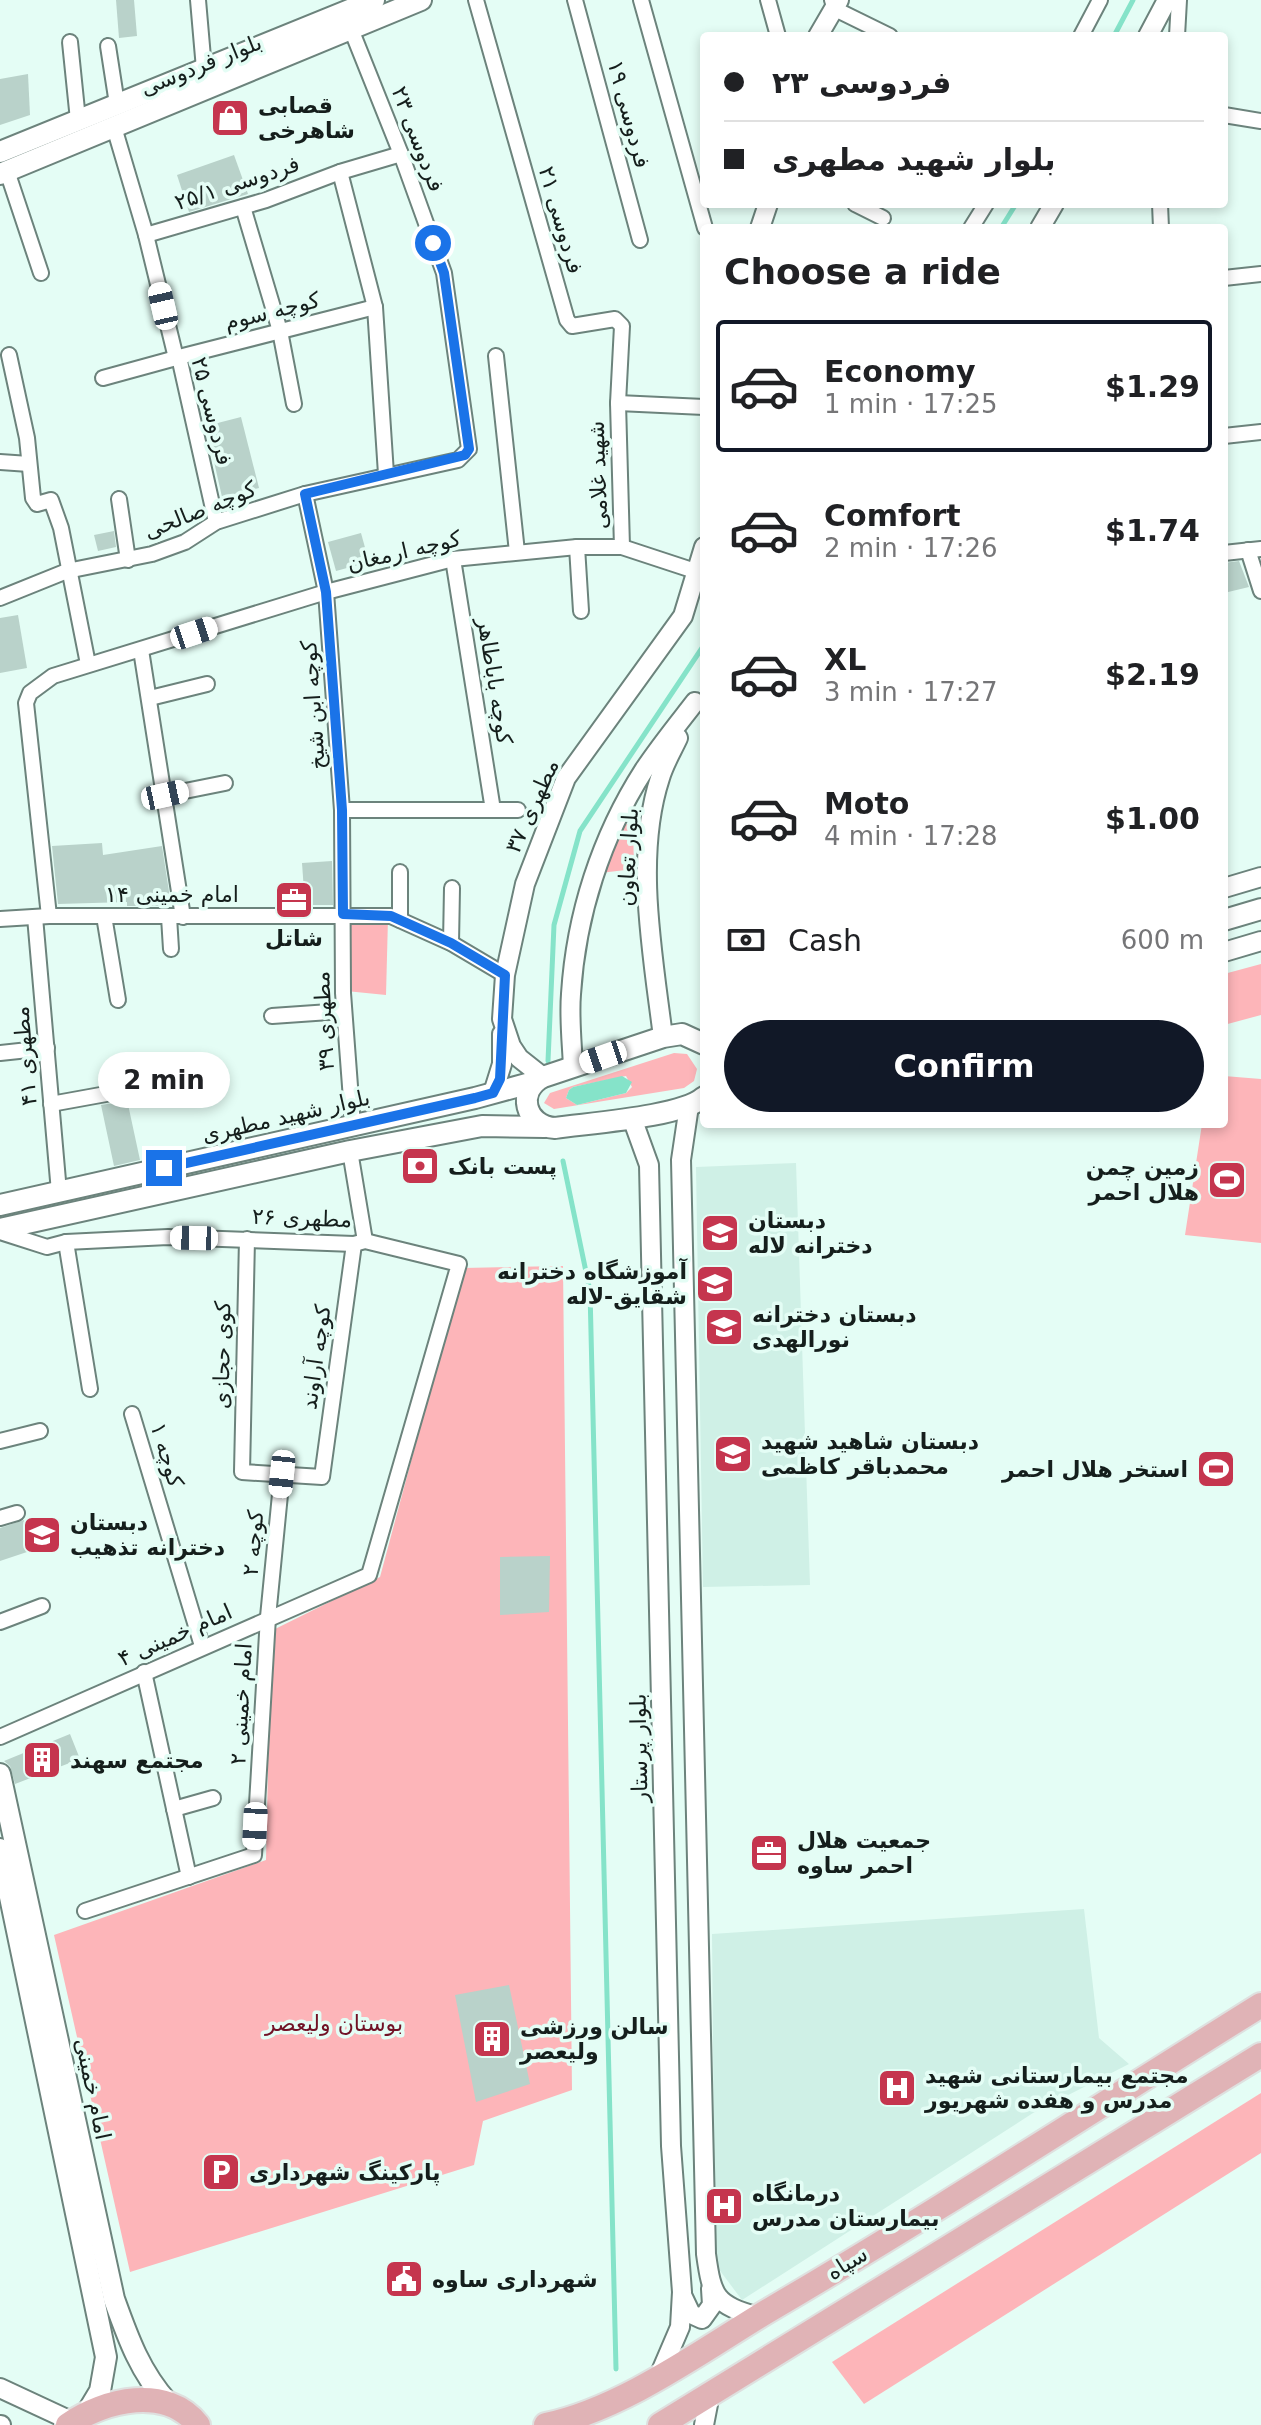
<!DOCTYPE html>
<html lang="en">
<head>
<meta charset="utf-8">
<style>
	body { margin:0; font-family:"DejaVu Sans","Noto Sans Arabic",sans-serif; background:#f2f2f2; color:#202124; height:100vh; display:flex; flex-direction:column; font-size:30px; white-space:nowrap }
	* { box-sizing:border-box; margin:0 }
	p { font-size:26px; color:#757577 }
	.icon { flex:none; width:44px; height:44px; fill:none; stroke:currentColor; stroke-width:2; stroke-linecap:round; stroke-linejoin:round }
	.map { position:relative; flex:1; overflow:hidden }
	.side { position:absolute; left:700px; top:224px; width:528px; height:904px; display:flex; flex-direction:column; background:#fff; border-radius:8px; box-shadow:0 4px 12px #0003 }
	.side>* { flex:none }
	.hud { position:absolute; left:700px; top:32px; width:528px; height:176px; border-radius:8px; box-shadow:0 4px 12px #0003; display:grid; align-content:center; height:176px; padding:0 24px; background:#fff }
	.end { position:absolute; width:36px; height:36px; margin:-18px; border:10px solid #1a73e8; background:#fff; box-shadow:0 0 0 4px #fff }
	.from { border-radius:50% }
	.bubble { position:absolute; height:56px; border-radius:28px; background:#fff; box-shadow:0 4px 12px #0003; font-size:26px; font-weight:800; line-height:56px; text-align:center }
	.car { position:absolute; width:24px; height:48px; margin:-24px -12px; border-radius:10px; box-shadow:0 0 6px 2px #0007; background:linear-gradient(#fff 24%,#345 0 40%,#fff 0 76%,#345 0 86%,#fff 0) }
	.hud b { display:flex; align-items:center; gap:28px; height:76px; font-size:30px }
	.hud b+b { border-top:2px solid #e0e0e0 }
	.hud i { width:20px; height:20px; background:#202124 }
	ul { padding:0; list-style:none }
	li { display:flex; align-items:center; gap:24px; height:132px; margin:0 16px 12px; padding:0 8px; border:4px solid transparent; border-radius:8px }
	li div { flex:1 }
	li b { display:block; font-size:30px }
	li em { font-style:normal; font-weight:800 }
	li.selected { border-color:#111827 }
	li>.icon { width:72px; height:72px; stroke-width:1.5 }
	h2 { padding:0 24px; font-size:36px; line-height:96px }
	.pay { display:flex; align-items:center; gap:20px; height:88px; padding:0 24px; font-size:30px }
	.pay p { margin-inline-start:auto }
	.primary-button { display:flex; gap:16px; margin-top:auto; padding:16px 24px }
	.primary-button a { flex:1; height:92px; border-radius:48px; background:#111827; color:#fff; font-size:32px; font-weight:800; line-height:92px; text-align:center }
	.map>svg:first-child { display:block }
	.built { fill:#cff0e6 }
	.green { fill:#fdb5b9; fill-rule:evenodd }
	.water { fill:#85e3c9 }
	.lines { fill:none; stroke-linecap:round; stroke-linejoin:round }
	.stream { stroke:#85e3c9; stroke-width:5 }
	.building { fill:#b9d2ca }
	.minor-casing { stroke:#6c837c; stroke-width:18 }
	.tertiary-casing { stroke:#6c837c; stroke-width:22 }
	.secondary-casing { stroke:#6c837c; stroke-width:24 }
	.primary-casing { stroke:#dee0df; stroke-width:28 }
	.minor { stroke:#fff; stroke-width:14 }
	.tertiary { stroke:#fff; stroke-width:18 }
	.secondary { stroke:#fff; stroke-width:20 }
	.primary { stroke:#e0b3b6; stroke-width:24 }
	.route { stroke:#1a73e8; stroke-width:10 }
	.labels { text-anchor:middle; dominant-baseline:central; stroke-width:7; stroke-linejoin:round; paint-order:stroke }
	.street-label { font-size:22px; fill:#151e1c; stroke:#e4fdf5 }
	.poi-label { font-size:22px; font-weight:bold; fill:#151e1c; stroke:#e4fdf5; text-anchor:start }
	.park-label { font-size:22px; fill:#711226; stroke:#e4fdf5 }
</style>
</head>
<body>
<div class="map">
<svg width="1261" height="2425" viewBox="0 0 1261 2425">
	<rect width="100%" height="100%" fill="#e4fdf5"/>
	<g class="built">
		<polygon points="796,1163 810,1585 703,1587 696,1167"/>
		<polygon points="1084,1909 1099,2038 1129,2064 1033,2113 742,2300 715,2264 712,1934"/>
	</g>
	<g class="green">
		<polygon points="624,824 633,825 634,869 600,873"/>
		<polygon points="346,917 388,918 386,995 346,991"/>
		<polygon points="1261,964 1261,1015 1224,1025 1224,974"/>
		<path d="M674,1053L687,1054L697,1069L694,1081L684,1088L554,1109L544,1103L550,1093ZM626,1076L632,1087L626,1093L577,1105L566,1098L569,1090L573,1087Z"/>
		<polygon points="1224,1076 1261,1079 1261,1243 1185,1235 1202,1124 1224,1124"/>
		<polygon points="563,1266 572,2090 483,2121 474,2165 130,2272 54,1935 266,1860 271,1631 380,1577 463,1268"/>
		<polygon points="1261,2093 1261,2153 864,2404 832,2362"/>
	</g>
	<polygon class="water" points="622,1076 632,1082 626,1093 577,1105 566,1098 569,1090 573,1087"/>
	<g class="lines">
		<g class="stream">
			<polyline points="1114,36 1133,0"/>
			<polyline points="1001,228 1016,204"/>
			<polyline points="548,1061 554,925 580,831 704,645"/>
			<polyline points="563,1161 590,1291 616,2369"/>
		</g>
	</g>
	<g class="building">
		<polygon points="116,0 134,0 137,36 119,38"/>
		<polygon points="28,74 30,115 0,125 0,79"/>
		<polygon points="233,104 242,126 226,132 217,110"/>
		<polygon points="234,155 248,194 189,212 177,175"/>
		<polygon points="241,417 259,488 222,497 206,426"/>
		<polygon points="114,531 116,547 98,551 94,535"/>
		<polygon points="361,533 369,562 336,571 328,542"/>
		<polygon points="1239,561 1249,587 1224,593 1224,563"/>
		<polygon points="18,615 27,668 0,673 0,618"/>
		<polygon points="102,843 103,855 162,846 170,898 165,906 127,906 127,902 58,904 52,846"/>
		<polygon points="332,861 333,905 305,905 302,863"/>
		<polygon points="126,1095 140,1160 114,1166 101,1105 120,1102"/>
		<polygon points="24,1520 33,1550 0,1561 0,1528"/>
		<polygon points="550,1556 549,1612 500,1615 500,1557"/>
		<polygon points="70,1734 80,1759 15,1784 10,1766 4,1761"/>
		<polygon points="509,1985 530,2084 476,2102 455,1995"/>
	</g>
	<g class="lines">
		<defs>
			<g id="minor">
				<polyline points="198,0 204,69"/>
				<polyline points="476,0 567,320 572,326 615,319 622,326 618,403 622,547"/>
				<polyline points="575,0 640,240"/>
				<polyline points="641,0 705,228"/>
				<polyline points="768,0 778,36"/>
				<polyline points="832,0 835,9 890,36"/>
				<polyline points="1081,36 1100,0"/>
				<polyline points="1177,36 1179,0"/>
				<polyline points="70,42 78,120"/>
				<polyline points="108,46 117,104"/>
				<polyline points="1224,115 1261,121"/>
				<polyline points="114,127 146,235 176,358 179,357 216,522"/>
				<polyline points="7,171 41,273"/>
				<polyline points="340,172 375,307 386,474"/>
				<polyline points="855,204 883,218"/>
				<polyline points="1160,204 1161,228"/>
				<polyline points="243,207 280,331 294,404"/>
				<polyline points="971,228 986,204"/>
				<polyline points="146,235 266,200 340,172 401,154"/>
				<polyline points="1224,278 1261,274"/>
				<polyline points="9,355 27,438 33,498 37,504 51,500 61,528 88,664"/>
				<polyline points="496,356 517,552"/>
				<polyline points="179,357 375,307"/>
				<polyline points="103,378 176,358"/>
				<polyline points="618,403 704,407"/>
				<polyline points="1224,436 1261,432"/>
				<polyline points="0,462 29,464"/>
				<polyline points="305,494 326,592 342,810 343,993 353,1126"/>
				<polyline points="119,499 128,560"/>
				<polyline points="577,547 581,611"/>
				<polyline points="1248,550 1261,591"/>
				<polyline points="1224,553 1261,549"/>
				<polyline points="453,559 493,810"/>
				<polyline points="0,598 67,571 152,554 185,542 216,522 305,494 458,460 469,449 444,273 401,154 351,29"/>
				<polyline points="141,650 183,917"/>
				<polyline points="150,698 207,684"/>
				<polyline points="165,795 225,783"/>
				<polyline points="342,810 518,810"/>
				<polyline points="400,872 400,920"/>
				<polyline points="49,916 26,703 30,693 53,676 326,592 453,559 577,547 622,547 695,571 704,571"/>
				<polyline points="104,916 118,1000"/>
				<polyline points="35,917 59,1192"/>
				<polyline points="169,917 171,949"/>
				<polyline points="0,919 49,916 391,916 451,943 505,975"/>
				<polyline points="451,943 452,888"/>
				<polyline points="272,1016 344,1011"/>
				<polyline points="0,1053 47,1048"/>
				<polyline points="51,1104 117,1092"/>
				<polyline points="350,1151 365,1241"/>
				<polyline points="0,1232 47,1247 66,1242 168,1237 354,1244 365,1241 459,1264 369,1575 0,1737"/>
				<polyline points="247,1239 242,1472 322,1477 354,1244"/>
				<polyline points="66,1242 90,1389"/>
				<polyline points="132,1414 202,1646"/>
				<polyline points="0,1441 40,1431"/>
				<polyline points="0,1518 17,1513"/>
				<polyline points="0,1622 42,1606"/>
				<polyline points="144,1672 189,1877"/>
				<polyline points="174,1809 213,1798"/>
				<polyline points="85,1911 254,1855 268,1617 282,1474"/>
			</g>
			<g id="tertiary">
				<polyline points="818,36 839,0"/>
				<polyline points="1148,36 1167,0"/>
				<polyline points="760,228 768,204"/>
				<polyline points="1040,228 1054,204"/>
				<polyline points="1224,888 1261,877"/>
				<polyline points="1224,952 1261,941"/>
				<path d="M663,1037C653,956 634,857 660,778C664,764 672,751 678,738"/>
				<path d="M573,1067C572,1043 569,1018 571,994C576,915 601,837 644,770C660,746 678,724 695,702"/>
				<polyline points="543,1077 519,1058 511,1046 502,1019 505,975 525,884 566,778 683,616 704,547"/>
				<polyline points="493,1093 502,1064 502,1034"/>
				<path d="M689,1106L681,1160L706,2254C712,2297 715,2305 759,2317"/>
				<polyline points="632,1118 649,1165 671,2146 682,2292 680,2327 659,2376"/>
				<polyline points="682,2295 691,2314 702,2319 712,2305 711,2289"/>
				<polyline points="0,2388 73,2422"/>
				<polyline points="0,2425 1,2425"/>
				<polyline points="704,2425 710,2394"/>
			</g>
			<g id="secondary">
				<polyline points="0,152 374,0"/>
				<polyline points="0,174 421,0"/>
				<polyline points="1224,920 1261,909"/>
				<path d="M704,1044L682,1034L663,1037L543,1077C516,1091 525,1126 555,1128C588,1123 682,1117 704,1097"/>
				<polyline points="0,1205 475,1098 534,1082"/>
				<polyline points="0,1229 350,1151 482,1126 545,1127"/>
				<path d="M0,1774L114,2299C128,2338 140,2372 168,2403"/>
				<polyline points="0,1849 106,2357 100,2391 85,2416"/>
			</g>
			<g id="primary">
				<path d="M68,2425C105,2399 167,2385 198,2425"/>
				<path d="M546,2425C622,2409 700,2352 766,2312C933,2214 1096,2108 1261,2005"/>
				<polyline points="660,2425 1261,2055"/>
			</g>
		</defs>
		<use href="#minor" class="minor-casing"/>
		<use href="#tertiary" class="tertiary-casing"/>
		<use href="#secondary" class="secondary-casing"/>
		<use href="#primary" class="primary-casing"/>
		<use href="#minor" class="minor"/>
		<use href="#tertiary" class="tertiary"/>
		<use href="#secondary" class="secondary"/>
		<use href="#primary" class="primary"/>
	</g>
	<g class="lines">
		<polyline class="route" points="164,1168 475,1098 493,1093 500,1079 505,975 451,943 391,916 343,914 342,810 326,592 305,494 465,455 469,449 444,273 433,243"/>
	</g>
	<defs>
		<symbol id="shop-square" viewBox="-11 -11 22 22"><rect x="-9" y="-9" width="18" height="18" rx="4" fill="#c5354e" stroke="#e4fdf5"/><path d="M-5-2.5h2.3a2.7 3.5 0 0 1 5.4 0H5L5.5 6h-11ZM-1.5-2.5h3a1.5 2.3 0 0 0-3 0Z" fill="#fff"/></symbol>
		<symbol id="office-square" viewBox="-11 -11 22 22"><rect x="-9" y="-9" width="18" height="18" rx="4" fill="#c5354e" stroke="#e4fdf5"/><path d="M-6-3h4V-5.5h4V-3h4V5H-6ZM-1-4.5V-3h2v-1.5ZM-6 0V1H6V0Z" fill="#fff"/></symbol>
		<symbol id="bank-square" viewBox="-11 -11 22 22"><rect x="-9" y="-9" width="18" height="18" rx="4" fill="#c5354e" stroke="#e4fdf5"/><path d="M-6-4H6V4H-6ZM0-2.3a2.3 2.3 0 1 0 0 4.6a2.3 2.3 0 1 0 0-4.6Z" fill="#fff"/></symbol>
		<symbol id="stadium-square" viewBox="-11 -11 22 22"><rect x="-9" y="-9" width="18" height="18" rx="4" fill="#c5354e" stroke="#e4fdf5"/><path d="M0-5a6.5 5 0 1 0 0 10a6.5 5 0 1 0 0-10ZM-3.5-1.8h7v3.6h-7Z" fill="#fff"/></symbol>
		<symbol id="school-square" viewBox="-11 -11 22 22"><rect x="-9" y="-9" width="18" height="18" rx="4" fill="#c5354e" stroke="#e4fdf5"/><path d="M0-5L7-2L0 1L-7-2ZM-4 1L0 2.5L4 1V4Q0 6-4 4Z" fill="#fff"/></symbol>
		<symbol id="building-square" viewBox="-11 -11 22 22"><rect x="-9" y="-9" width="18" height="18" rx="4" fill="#c5354e" stroke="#e4fdf5"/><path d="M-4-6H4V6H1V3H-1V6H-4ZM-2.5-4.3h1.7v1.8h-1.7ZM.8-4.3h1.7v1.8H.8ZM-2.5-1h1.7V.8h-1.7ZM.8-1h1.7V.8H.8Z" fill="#fff"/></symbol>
		<symbol id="hospital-square" viewBox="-11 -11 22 22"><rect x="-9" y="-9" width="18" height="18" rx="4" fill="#c5354e" stroke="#e4fdf5"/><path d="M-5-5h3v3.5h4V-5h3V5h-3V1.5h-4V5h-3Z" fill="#fff"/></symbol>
		<symbol id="parking-square" viewBox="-11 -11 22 22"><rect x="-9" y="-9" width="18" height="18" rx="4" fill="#c5354e" stroke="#e4fdf5"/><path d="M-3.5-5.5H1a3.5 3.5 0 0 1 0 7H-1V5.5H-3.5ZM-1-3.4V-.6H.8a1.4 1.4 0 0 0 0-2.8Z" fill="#fff"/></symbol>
		<symbol id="civic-square" viewBox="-11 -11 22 22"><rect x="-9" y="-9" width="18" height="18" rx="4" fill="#c5354e" stroke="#e4fdf5"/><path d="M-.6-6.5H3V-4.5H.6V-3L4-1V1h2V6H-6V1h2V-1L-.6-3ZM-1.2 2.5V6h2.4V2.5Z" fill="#fff"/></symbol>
	</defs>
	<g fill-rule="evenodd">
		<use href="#shop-square" x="208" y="96" width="44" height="44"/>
		<use href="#office-square" x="272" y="878" width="44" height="44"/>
		<use href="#bank-square" x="398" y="1144" width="44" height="44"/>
		<use href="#stadium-square" x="1205" y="1158" width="44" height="44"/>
		<use href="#school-square" x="698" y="1211" width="44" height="44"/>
		<use href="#school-square" x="693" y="1262" width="44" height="44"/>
		<use href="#school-square" x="702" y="1305" width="44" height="44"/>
		<use href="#school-square" x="711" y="1432" width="44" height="44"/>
		<use href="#stadium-square" x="1194" y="1447" width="44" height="44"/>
		<use href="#school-square" x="20" y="1513" width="44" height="44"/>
		<use href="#building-square" x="20" y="1738" width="44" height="44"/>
		<use href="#office-square" x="747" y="1831" width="44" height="44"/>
		<use href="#building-square" x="470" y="2017" width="44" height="44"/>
		<use href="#hospital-square" x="875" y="2066" width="44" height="44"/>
		<use href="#parking-square" x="199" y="2150" width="44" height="44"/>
		<use href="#hospital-square" x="702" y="2184" width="44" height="44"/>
		<use href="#civic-square" x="382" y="2257" width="44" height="44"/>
	</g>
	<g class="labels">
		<g class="street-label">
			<text transform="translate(201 65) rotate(-22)">بلوار فردوسی</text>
			<text transform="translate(629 114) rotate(75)">فردوسی ۱۹</text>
			<text transform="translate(418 139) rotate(69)">فردوسی ۲۳</text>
			<text transform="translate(237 183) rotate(-18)">فردوسی ۲۵/۱</text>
			<text transform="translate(561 220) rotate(74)">فردوسی ۲۱</text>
			<text transform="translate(272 311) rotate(-14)">کوچه سوم</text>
			<text transform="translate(212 411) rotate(76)">فردوسی ۲۵</text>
			<text transform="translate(598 475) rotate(-92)">شهید غلامی</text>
			<text transform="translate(200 510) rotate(-22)">کوچه صالحی</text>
			<text transform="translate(404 551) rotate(-13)">کوچه ارمغان</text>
			<text transform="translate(495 681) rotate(81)">کوچه باباطاهر</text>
			<text transform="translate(313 705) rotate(-94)">کوچه ابن شیخ</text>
			<text transform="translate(532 806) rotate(-66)">مطهری ۳۷</text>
			<text transform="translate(628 857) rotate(-87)">بلوار تعاون</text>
			<text x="172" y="894">امام خمینی ۱۴</text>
			<text transform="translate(324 1021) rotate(-93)">مطهری ۳۹</text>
			<text transform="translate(25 1056) rotate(-95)">مطهری ۴۱</text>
			<text transform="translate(286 1116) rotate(-13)">بلوار شهید مطهری</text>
			<text transform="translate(302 1218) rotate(2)">مطهری ۲۶</text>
			<text transform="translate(222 1355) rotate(-89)">کوی حجازی</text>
			<text transform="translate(316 1357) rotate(-82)">کوچه آراوند</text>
			<text transform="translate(167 1455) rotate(73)">کوچه ۱</text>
			<text transform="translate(253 1543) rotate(-85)">کوچه ۲</text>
			<text transform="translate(175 1635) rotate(-24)">امام خمینی ۴</text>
			<text transform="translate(241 1704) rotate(-87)">امام خمینی ۲</text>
			<text transform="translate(639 1748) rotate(-91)">بلوار پرستار</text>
			<text transform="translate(93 2089) rotate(78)">امام خمینی</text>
			<text transform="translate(847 2263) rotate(-32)">سپاه</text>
		</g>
		<g class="poi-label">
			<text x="258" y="105">قصابی<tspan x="258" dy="25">شاهرخی</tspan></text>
			<text x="294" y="938" text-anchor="middle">شاتل</text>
			<text x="448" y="1166">پست بانک</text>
			<text x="1199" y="1167" text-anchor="end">زمین چمن<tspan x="1199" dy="25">هلال احمر</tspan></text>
			<text x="748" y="1220">دبستان<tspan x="748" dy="25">دخترانه لاله</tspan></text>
			<text x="687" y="1271" text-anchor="end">آموزشگاه دخترانه<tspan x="687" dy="25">شقایق-لاله</tspan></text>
			<text x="752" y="1314">دبستان دخترانه<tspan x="752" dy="25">نورالهدی</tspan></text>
			<text x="761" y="1441">دبستان شاهید شهید<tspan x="761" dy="25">محمدباقر کاظمی</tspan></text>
			<text x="1188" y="1469" text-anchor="end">استخر هلال احمر</text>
			<text x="70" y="1522">دبستان<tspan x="70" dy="25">دخترانه تذهیب</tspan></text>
			<text x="70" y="1760">مجتمع سهند</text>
			<text x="797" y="1840">جمعیت هلال<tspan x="797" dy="25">احمر ساوه</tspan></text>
			<text x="520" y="2026">سالن ورزشی<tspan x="520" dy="25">ولیعصر</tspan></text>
			<text x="925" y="2075">مجتمع بیمارستانی شهید<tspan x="925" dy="25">مدرس و هفده شهریور</tspan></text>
			<text x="249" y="2172">پارکینگ شهرداری</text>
			<text x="752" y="2193">درمانگاه<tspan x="752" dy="25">بیمارستان مدرس</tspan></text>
			<text x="432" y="2279">شهرداری ساوه</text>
		</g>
		<g class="park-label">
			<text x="334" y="2023">بوستان ولیعصر</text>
		</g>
	</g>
</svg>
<i class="end from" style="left:433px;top:243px"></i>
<i class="end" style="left:164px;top:1168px"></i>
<div class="bubble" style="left:98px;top:1052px;width:132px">2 min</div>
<i class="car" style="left:163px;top:306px;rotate:347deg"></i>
<i class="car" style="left:194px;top:633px;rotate:72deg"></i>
<i class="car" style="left:165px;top:795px;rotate:78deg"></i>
<i class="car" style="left:603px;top:1057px;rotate:251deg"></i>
<i class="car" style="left:194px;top:1238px;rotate:271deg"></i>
<i class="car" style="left:282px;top:1474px;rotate:186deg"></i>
<i class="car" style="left:255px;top:1826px;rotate:183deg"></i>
<div class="hud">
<b><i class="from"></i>فردوسی ۲۳</b>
<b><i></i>بلوار شهید مطهری</b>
</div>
<section class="side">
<h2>Choose a ride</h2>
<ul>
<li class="selected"><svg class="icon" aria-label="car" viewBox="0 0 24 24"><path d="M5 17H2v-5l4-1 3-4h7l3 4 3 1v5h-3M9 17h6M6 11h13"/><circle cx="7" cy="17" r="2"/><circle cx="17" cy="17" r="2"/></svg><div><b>Economy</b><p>1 min · 17:25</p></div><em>$1.29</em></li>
<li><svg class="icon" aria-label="car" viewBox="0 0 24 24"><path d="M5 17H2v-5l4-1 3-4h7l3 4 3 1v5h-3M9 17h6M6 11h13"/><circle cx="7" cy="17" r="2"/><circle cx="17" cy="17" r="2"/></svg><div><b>Comfort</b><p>2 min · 17:26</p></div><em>$1.74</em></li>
<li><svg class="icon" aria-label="car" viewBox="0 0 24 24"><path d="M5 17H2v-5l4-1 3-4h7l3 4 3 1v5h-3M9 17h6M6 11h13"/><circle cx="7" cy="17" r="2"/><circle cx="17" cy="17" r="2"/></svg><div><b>XL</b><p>3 min · 17:27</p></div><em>$2.19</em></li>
<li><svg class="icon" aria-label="car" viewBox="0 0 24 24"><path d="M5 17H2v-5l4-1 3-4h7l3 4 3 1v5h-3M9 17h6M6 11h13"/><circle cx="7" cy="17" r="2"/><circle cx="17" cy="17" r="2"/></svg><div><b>Moto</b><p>4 min · 17:28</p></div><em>$1.00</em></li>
</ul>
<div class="pay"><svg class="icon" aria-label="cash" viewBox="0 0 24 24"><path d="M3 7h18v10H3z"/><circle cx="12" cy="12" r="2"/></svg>Cash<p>600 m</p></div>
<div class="primary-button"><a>Confirm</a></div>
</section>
</div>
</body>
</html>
